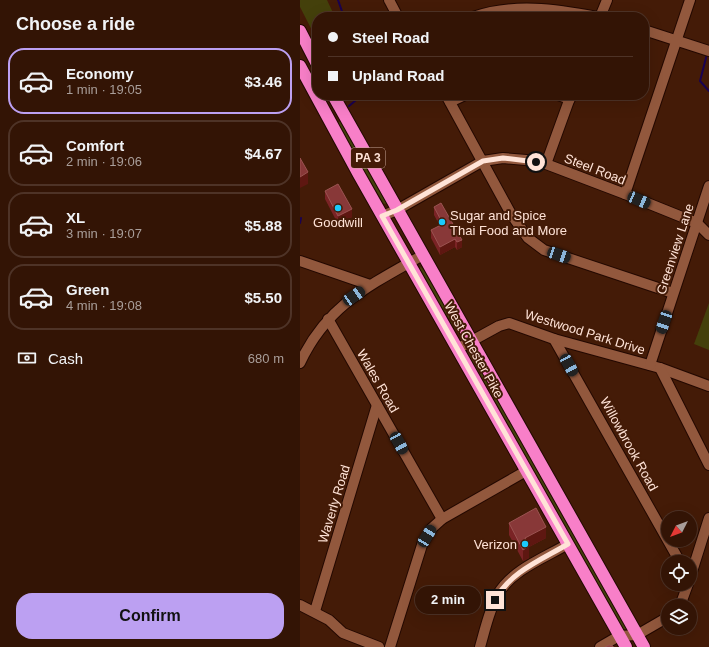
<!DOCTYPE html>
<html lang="en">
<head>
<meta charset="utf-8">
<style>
	body { margin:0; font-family:Arial,sans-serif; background:#3e2113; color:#f1f3f6; height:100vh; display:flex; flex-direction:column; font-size:15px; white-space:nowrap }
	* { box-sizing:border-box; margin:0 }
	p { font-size:13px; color:#a99e9a }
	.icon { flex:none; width:22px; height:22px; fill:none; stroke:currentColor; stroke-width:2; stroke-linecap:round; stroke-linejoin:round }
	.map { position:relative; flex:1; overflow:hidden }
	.drawer { display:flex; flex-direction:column; background:#331405; width:300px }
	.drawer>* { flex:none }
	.hud { position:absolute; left:12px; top:12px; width:337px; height:88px; border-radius:16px; box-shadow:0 4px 16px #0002,0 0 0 1px #4e3327; display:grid; align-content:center; height:88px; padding:0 16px; background:#331405 }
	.needle { width:26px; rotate:228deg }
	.fabs { position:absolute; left:361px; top:511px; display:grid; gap:8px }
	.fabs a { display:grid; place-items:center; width:36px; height:36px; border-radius:50%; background:#331405; box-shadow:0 4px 16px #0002,0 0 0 1px #4e3327; font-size:20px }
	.end { position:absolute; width:18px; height:18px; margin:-9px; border:5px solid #ffe3d7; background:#111; box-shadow:0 0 0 2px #111 }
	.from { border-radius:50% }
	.bubble { position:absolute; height:28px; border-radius:14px; background:#331405; box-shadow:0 4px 16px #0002,0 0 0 1px #4e3327; font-size:13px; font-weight:700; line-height:28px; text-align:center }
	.car { position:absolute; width:12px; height:24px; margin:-12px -6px; border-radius:5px; box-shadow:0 0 3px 1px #0007; background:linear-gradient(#222 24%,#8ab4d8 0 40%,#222 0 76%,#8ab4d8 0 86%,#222 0) }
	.hud b { display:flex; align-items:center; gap:14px; height:38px; font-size:15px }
	.hud b+b { border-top:1px solid #4e3327 }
	.hud i { width:10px; height:10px; background:#f1f3f6 }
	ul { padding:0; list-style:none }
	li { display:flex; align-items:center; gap:12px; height:66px; margin:0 8px 6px; padding:0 8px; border:2px solid #4e3327; border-radius:16px }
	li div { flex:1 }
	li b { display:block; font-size:15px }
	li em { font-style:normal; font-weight:700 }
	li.selected { border-color:#bca0f2 }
	li>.icon { width:36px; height:36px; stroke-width:1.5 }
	h2 { padding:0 16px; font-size:18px; line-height:48px }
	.pay { display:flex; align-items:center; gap:10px; height:44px; padding:0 16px; font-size:15px }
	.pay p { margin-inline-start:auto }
	.cta { display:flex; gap:8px; margin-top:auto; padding:8px 16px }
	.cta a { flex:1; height:46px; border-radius:16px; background:#bca0f2; color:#111; font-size:16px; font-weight:700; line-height:46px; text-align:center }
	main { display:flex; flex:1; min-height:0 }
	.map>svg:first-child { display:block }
	.green { fill:#44400b }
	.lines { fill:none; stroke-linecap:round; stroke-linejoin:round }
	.stream { stroke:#1a0250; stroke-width:2 }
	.minor-casing { stroke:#230800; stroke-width:12 }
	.highway-casing { stroke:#230800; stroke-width:14 }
	.minor { stroke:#92583d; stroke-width:10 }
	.highway { stroke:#f87fc8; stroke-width:12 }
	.wall { fill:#7a2325 }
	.shaded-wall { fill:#5e1711 }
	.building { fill:#883838; stroke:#9b5351 }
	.route { stroke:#ffe3d7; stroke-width:5 }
	.poi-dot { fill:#1acafc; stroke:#441b07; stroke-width:1.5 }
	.labels { text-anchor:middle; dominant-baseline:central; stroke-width:4; stroke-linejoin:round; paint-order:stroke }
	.shield { fill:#441b07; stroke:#c7a799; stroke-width:1 }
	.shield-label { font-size:12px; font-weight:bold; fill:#ffe3d7 }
	.street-label { font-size:13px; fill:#ffe3d7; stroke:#441b07 }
	.poi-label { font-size:13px; fill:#ffe3d7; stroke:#441b07; text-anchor:start }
</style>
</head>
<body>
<main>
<section class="drawer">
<h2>Choose a ride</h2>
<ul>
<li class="selected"><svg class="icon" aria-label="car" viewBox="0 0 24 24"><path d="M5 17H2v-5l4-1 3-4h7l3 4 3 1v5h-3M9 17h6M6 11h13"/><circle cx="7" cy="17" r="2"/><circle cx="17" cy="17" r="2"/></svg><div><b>Economy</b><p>1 min · 19:05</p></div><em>$3.46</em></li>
<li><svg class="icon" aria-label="car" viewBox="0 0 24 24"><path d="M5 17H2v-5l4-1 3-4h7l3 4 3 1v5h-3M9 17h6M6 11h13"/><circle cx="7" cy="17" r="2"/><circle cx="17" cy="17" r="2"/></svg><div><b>Comfort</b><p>2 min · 19:06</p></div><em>$4.67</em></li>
<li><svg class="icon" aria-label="car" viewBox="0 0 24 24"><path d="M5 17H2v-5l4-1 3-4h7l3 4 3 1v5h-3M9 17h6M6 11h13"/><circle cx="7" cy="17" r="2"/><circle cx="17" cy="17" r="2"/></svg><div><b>XL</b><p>3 min · 19:07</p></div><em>$5.88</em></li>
<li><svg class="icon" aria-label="car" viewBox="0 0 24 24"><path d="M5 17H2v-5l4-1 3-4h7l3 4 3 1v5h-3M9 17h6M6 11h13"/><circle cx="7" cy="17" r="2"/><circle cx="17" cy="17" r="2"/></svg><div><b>Green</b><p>4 min · 19:08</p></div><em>$5.50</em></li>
</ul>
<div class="pay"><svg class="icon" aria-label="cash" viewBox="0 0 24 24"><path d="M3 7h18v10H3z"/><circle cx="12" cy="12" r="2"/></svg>Cash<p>680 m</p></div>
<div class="cta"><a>Confirm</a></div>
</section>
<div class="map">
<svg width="409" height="647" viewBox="0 0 409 647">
	<rect width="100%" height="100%" fill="#441b07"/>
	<g class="green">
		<polygon points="0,0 27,0 35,17 17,17 17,40 0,7"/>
		<polygon points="43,119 87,203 84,204 81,199 36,125"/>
		<polygon points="121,267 125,272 163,336 157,332 118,269"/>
		<polygon points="409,303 409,350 394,344"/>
		<polygon points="167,352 174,357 328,627 326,629 321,629"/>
	</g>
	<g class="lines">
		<g class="stream">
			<polyline points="38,0 44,17"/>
			<polyline points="407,54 400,81 409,91"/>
			<polyline points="49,106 62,95"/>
			<polyline points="0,223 1,218"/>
		</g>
		<defs>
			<g id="minor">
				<polyline points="89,0 98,17"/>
				<path d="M173,17C213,3 256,9 297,17"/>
				<polyline points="300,17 307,0"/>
				<polyline points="344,30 409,51"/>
				<polyline points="146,95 211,214 228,238 244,250 373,293"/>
				<polyline points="258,95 270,99"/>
				<polyline points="150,102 165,95"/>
				<polyline points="246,164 271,95"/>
				<polyline points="325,194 390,0"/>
				<polyline points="82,216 97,210 183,161 203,158 226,160 246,164 325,194 397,223 409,235"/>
				<polyline points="0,261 70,285"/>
				<polyline points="28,319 142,519"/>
				<polyline points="254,339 380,562"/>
				<polyline points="157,349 199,326 209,323 254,339 360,368 409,386"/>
				<path d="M0,363C27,305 70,285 123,255"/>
				<polyline points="350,365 409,186"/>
				<polyline points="360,368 409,465"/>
				<polyline points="390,578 409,518"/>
				<polyline points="0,605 29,620 43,633 79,647"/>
				<polyline points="380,606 388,584"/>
				<polyline points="15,611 77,405"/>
				<polyline points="90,647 122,545 132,528 142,519 226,471"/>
				<path d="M180,647C185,630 189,610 198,594C212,570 244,558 268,544"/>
				<polyline points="300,647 319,636 337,635 368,617"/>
			</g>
			<g id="highway">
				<polyline points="0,31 17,64"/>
				<polyline points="0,66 58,173 326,647"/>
				<polyline points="33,95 344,647"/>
			</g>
		</defs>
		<use href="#minor" class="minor-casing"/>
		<use href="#highway" class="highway-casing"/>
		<use href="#minor" class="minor"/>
		<use href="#highway" class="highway"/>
	</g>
	<g class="wall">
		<polygon points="25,191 52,217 38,224 25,199"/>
		<polygon points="134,207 162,247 157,250 155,247 140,255 131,238 131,230 140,226 134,215"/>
		<polygon points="209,523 246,538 229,547 229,558 223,561 209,535"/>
	</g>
	<g class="shaded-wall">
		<polygon points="8,172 8,184 0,188 0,177"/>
		<polygon points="52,209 52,217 38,224 38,216"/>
		<polygon points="155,239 155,247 140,255 140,247"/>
		<polygon points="162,240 162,247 157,250 157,242"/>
		<polygon points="246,527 246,538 229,547 229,558 223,561 223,550 225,538"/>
	</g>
	<g class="building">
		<polygon points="0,158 8,172 0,177"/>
		<polygon points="38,184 52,209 38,216 25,191"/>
		<polygon points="141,203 162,240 157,242 155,239 140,247 131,230 143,224 134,207"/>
		<polygon points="236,508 246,527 225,538 229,546 223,550 209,523"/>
		<polygon points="309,645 313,646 313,647 305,647"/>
	</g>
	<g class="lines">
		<path class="route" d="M195,600C210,572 241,560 268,544L82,216L97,210L183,161L203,158L236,162"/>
	</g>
	<g class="poi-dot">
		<circle cx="38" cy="208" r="4"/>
		<circle cx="142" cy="222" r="4"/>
		<circle cx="225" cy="544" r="4"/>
	</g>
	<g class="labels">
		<rect class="shield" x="51" y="148" width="34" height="20" rx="3"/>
		<g class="shield-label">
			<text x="68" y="158">PA 3</text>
		</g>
		<g class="street-label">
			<text transform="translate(295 169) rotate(21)">Steel Road</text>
			<text transform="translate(375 249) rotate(-72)">Greenview Lane</text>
			<text transform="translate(285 332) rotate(17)">Westwood Park Drive</text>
			<text transform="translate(174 350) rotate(61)">West Chester Pike</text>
			<text transform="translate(78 381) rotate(60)">Wales Road</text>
			<text transform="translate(329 444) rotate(61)">Willowbrook Road</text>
			<text transform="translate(34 504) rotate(-73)">Waverly Road</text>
		</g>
		<g class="poi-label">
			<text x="150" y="215">Sugar and Spice<tspan x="150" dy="15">Thai Food and More</tspan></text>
			<text x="38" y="222" text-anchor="middle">Goodwill</text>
			<text x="217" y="544" text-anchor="end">Verizon</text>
		</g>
	</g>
</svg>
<div class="fabs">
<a><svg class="needle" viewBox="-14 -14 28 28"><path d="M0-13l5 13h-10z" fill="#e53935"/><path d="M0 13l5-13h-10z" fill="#a99e9a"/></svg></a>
<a><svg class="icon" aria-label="locate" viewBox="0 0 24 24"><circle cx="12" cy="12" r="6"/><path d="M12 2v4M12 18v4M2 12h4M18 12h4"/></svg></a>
<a><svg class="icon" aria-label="layers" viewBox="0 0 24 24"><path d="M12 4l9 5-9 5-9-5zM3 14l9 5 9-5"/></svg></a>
</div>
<i class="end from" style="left:236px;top:162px"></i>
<i class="end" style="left:195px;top:600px"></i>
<div class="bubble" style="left:115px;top:586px;width:66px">2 min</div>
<i class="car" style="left:339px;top:200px;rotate:113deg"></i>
<i class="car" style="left:259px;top:255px;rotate:109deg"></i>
<i class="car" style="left:54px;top:296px;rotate:56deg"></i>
<i class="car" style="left:364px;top:322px;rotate:198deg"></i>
<i class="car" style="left:269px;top:365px;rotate:151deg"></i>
<i class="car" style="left:99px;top:443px;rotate:151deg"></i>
<i class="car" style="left:127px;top:536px;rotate:31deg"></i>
<div class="hud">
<b><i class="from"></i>Steel Road</b>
<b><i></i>Upland Road</b>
</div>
</div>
</main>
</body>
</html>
